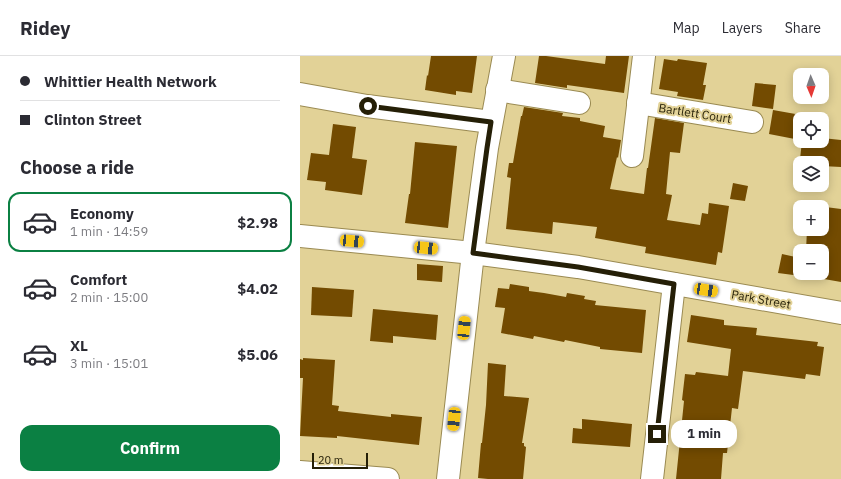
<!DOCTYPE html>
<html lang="en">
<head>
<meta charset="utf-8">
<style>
	body { margin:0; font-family:"IBM Plex Sans",sans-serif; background:#f7f7f7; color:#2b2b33; height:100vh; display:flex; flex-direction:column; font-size:15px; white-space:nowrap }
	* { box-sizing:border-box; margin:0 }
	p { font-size:13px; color:#7c7c81 }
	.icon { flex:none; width:22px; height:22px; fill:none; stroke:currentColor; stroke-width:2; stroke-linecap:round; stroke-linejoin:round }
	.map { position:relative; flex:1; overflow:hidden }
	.side { display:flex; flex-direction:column; background:#fff; width:300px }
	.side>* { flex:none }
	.top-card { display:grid; align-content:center; height:88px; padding:0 20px; background:#fff }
	.needle { width:26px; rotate:178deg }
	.buttons { position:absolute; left:493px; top:12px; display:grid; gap:8px }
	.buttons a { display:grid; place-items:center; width:36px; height:36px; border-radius:8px; background:#fff; box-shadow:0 2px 10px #0003; font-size:20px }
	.scale { position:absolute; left:12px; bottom:10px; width:56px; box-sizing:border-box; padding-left:4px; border:2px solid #251f07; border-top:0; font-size:11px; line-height:14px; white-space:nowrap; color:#251f07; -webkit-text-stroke:3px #e2d297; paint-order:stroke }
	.end { position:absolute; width:18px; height:18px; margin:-9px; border:5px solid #251f07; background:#fff; box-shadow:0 0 0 2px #fff }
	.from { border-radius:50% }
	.bubble { position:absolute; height:28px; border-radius:12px; background:#fff; box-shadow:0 2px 10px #0003; font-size:13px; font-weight:700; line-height:28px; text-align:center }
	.car { position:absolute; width:12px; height:24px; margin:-12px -6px; border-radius:5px; box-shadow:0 0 3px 1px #0007; background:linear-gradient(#f5c518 24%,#345 0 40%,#f5c518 0 76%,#345 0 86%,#f5c518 0) }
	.top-card b { display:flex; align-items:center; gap:14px; height:38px; font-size:15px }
	.top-card b+b { border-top:1px solid #e1e1e2 }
	.top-card i { width:10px; height:10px; background:#2b2b33 }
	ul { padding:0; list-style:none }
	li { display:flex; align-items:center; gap:12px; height:60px; margin:0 8px 6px; padding:0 12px; border:2px solid transparent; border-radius:12px }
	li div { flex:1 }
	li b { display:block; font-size:15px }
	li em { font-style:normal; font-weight:700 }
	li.current { border-color:#0b8043 }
	li>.icon { width:36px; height:36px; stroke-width:1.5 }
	h2 { padding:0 20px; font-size:18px; line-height:48px }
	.button { display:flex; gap:8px; margin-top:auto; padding:8px 20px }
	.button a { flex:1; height:46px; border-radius:12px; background:#0b8043; color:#fff; font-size:16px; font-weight:700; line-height:46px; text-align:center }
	header { display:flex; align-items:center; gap:24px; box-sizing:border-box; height:56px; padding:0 20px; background:#fff; border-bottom:1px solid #e1e1e2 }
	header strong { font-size:19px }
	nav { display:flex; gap:22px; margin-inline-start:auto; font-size:14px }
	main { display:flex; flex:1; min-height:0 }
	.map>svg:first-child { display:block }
	.building { fill:#734b01 }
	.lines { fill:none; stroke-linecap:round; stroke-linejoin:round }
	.minor-casing { stroke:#9a8a52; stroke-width:24 }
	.minor { stroke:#fff; stroke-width:22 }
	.route { stroke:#251f07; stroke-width:5 }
	.labels { text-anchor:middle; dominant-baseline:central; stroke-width:4; stroke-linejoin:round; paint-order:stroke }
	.street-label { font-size:12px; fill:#251f07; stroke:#e2d297 }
</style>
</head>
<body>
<header>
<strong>Ridey</strong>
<nav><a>Map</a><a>Layers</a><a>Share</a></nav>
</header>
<main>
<section class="side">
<div class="top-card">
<b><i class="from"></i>Whittier Health Network</b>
<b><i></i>Clinton Street</b>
</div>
<h2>Choose a ride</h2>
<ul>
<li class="current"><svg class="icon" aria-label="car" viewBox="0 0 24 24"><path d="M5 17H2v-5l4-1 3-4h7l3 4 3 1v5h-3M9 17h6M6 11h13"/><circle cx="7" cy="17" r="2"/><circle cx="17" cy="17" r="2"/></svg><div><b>Economy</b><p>1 min · 14:59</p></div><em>$2.98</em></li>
<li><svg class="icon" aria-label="car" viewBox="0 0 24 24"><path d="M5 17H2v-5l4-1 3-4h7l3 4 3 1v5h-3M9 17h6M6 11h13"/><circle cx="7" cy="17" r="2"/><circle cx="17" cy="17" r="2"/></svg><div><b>Comfort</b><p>2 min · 15:00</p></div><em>$4.02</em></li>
<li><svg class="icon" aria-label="car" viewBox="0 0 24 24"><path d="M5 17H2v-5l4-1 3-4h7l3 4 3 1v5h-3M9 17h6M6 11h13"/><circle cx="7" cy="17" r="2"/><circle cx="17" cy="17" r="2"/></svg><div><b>XL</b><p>3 min · 15:01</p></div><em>$5.06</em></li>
</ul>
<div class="button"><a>Confirm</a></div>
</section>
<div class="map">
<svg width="541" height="423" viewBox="0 0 541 423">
	<rect width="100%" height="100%" fill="#e2d297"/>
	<g class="building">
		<polygon points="131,0 177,0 172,37 156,35 156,39 125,34 127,19 128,20"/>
		<polygon points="239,0 246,0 305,8 306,0 329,0 324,37 267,29 267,32 235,27"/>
		<polygon points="364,3 377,5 378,3 407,7 403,29 406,29 403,44 377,40 378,36 359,33"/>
		<polygon points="455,27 476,29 473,53 452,50"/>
		<polygon points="224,51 263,57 262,60 280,62 280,65 305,70 303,81 321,84 318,102 317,101 310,133 344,138 347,112 348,112 355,62 384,67 380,97 370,96 366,138 372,139 367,164 400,169 402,157 408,158 409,147 429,150 422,197 418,196 416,209 345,197 346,191 295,182 297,171 253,166 252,178 206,173 211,122 207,121 209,107 213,107 221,60 222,60"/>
		<polygon points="473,54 518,62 518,63 500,63 500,84 469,78"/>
		<polygon points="33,68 56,71 52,102 67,104 62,139 25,134 26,126 7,124 11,97 29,99"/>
		<polygon points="522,82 541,84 541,111 522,110 522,107 509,107 509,103 500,103 502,85 522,85"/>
		<polygon points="115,86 157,90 148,172 105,167 109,138 110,138"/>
		<polygon points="433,127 448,130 445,145 430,143"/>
		<polygon points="502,148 541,153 541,226 524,223 478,217 482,198 500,202 500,217 522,217 522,195 506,195 507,173 522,173 522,151 501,151"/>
		<polygon points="117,208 143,210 142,226 117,224"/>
		<polygon points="210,228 229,231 229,235 244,237 266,241 267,237 285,240 284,243 296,245 295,249 346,254 342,297 300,293 300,291 265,284 264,286 234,280 233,283 201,277 205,252 195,251 198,232 209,233"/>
		<polygon points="12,231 54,234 52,261 11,259"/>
		<polygon points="73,253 138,259 136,284 93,280 93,287 70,285"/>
		<polygon points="391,259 424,264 424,269 457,272 456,279 518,286 517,290 524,291 520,320 506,318 505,323 443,315 438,353 432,352 427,397 423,397 421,423 376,423 384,345 382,344 385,318 395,319 396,316 428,320 431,293 387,286"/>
		<polygon points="3,302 35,304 32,349 39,350 38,355 91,361 91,358 122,361 119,389 37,380 37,382 0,380 3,322 0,322 0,303 3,304"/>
		<polygon points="188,307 206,309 204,340 229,342 222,387 224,387 224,390 226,391 223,423 188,423 178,422 181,387 182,387 186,349"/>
		<polygon points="282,363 332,368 330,391 272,387 273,372 282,373"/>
	</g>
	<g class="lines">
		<defs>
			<g id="minor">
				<polyline points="197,34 279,47"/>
				<polyline points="0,38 67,50 191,66"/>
				<polyline points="338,47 452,66"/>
				<polyline points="332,100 344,0"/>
				<polyline points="0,180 173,197 278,211 541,257"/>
				<polyline points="0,416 88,423"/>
				<polyline points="148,423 173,197 187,92 204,0"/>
				<polyline points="352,423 374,228"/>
			</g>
		</defs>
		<use href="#minor" class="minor-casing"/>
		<use href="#minor" class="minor"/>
	</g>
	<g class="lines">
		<polyline class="route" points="68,50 191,66 187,92 173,197 278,211 374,228 357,378"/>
	</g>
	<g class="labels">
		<g class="street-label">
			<text transform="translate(395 57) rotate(9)">Bartlett Court</text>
			<text transform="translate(461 243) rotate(10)">Park Street</text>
		</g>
	</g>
</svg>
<div class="buttons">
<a><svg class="needle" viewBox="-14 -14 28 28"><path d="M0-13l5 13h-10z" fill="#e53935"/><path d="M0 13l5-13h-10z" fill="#7c7c81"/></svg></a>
<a><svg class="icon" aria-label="locate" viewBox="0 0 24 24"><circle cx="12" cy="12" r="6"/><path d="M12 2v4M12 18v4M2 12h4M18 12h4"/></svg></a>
<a><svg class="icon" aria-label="layers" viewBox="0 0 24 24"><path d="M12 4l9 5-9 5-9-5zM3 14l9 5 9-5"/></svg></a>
<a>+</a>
<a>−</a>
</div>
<div class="scale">20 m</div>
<i class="end from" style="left:68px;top:50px"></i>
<i class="end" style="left:357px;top:378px"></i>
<div class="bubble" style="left:371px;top:364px;width:66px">1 min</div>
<i class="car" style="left:52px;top:185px;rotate:95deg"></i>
<i class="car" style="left:126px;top:192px;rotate:96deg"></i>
<i class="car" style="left:406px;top:234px;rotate:99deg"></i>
<i class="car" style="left:164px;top:272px;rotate:6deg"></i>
<i class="car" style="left:154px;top:363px;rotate:186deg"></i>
</div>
</main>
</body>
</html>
